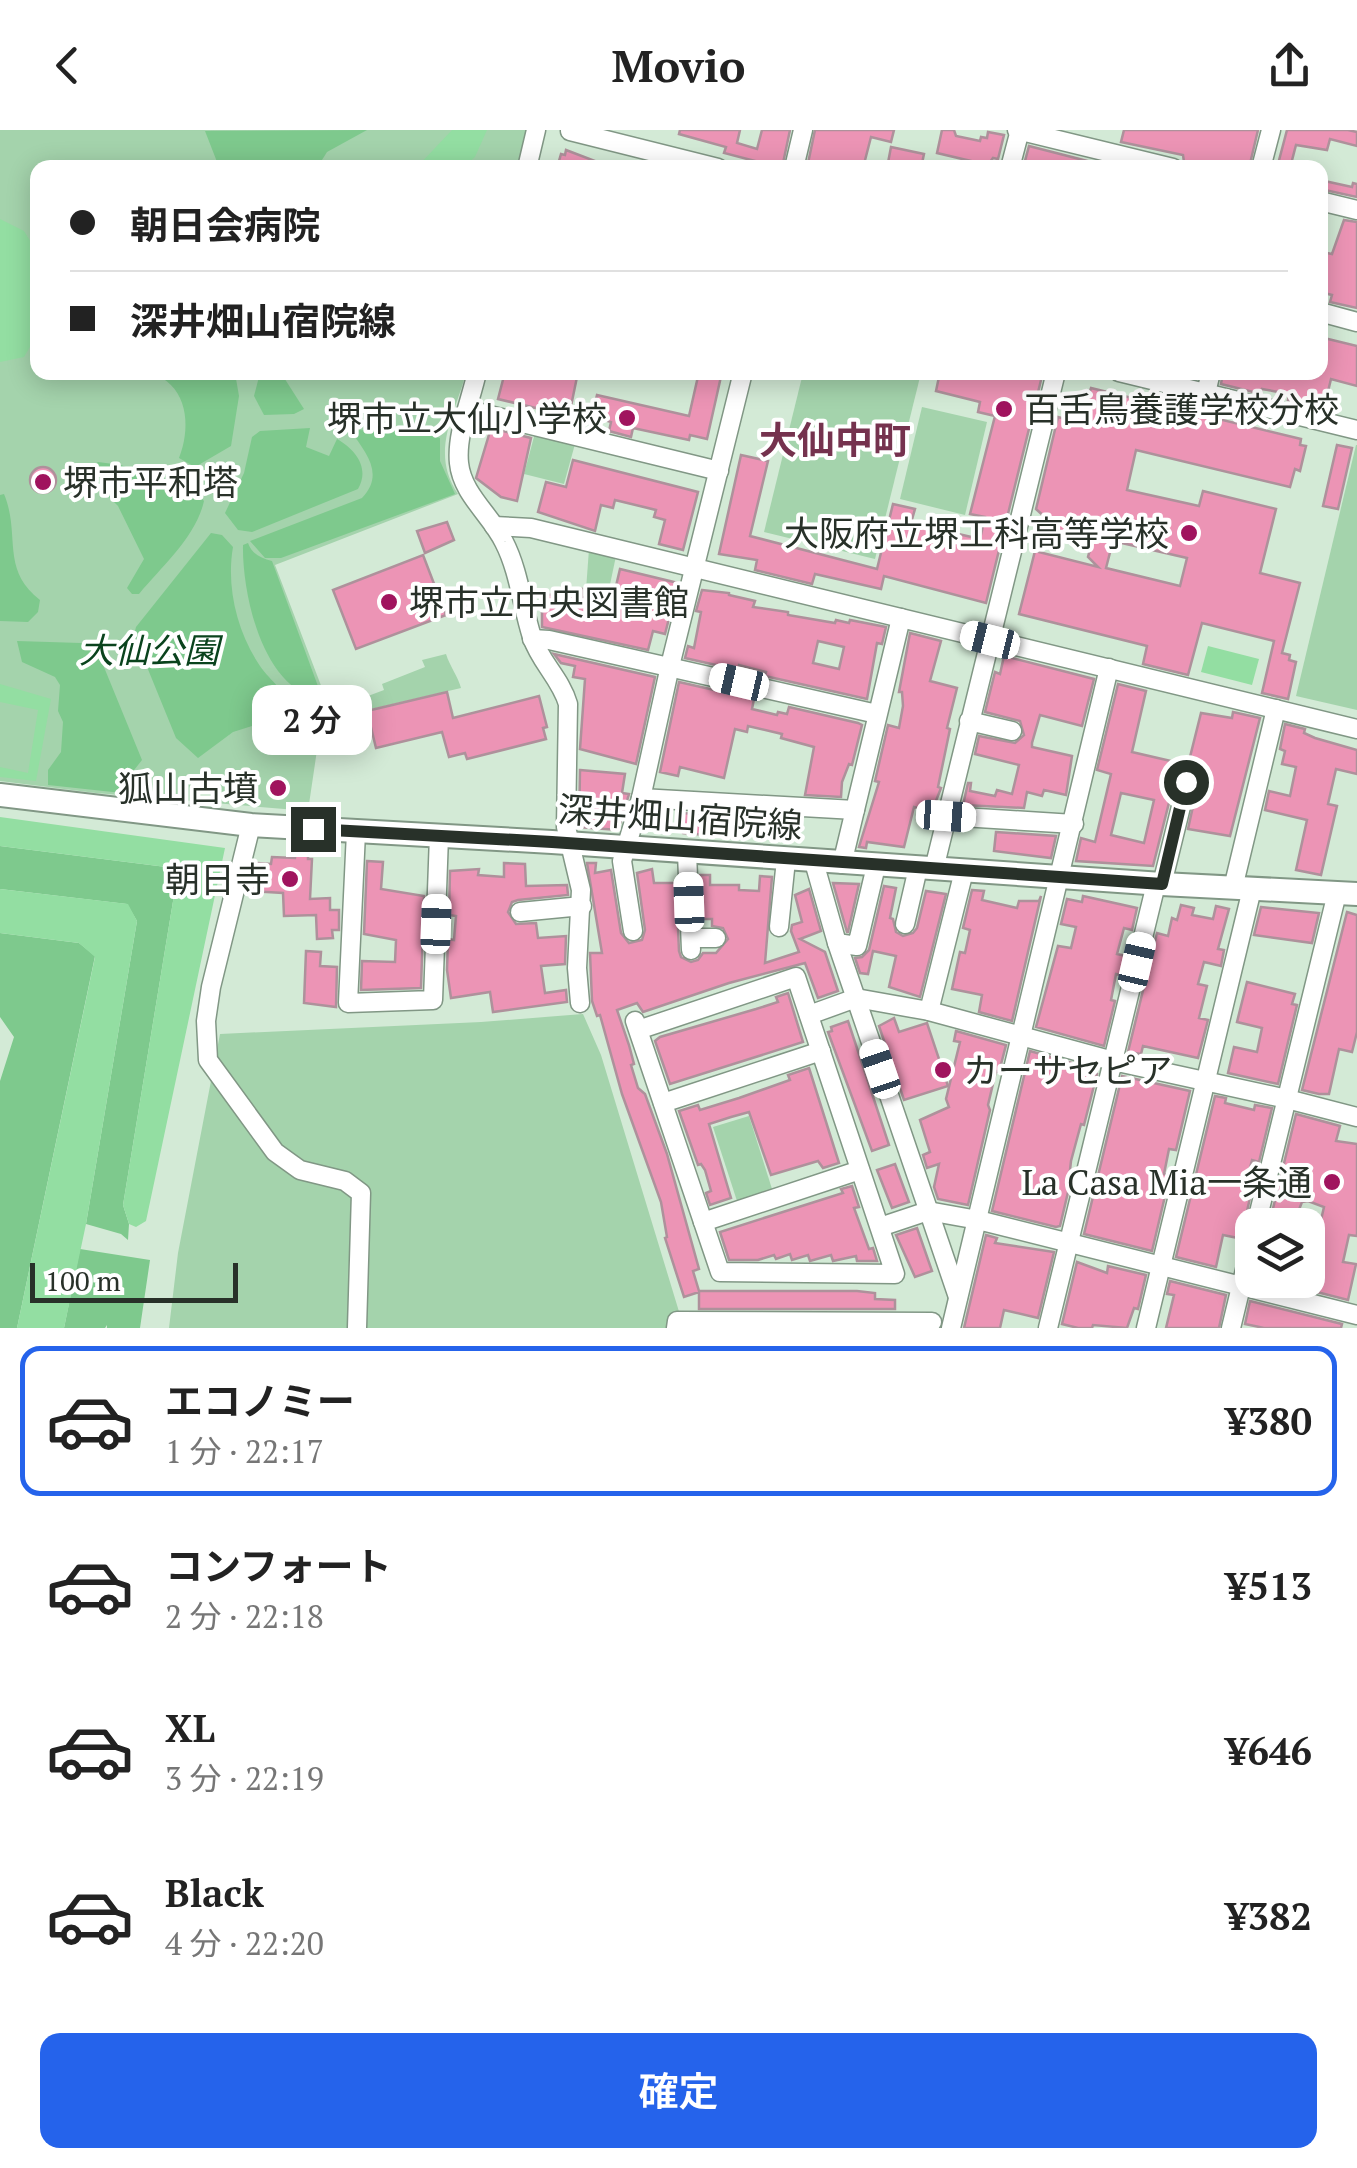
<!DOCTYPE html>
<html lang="ja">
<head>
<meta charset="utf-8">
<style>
	body { margin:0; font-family:"PT Serif","Noto Sans JP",serif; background:#f6f6f6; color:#222; height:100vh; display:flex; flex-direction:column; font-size:38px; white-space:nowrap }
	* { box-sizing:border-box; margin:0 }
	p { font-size:32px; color:#767676 }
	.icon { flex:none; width:55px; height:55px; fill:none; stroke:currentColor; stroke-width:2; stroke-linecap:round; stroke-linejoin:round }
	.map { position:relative; height:1198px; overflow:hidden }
	.side { display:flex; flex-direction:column; background:#fff; flex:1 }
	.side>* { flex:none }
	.top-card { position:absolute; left:30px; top:30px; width:1298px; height:220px; border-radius:20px; box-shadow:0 5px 25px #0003; display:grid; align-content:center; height:220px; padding:0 40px; background:#fff }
	.tools { position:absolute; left:1235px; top:1078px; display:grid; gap:20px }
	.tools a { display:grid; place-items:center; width:90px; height:90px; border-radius:20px; background:#fff; box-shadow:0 5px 25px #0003; font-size:50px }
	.scale { position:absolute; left:30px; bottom:25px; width:208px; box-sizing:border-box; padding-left:10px; border:5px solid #283129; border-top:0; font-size:28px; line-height:35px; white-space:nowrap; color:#283129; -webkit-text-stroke:8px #fff; paint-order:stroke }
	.end { position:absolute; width:45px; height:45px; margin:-22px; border:12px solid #283129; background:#fff; box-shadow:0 0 0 5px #fff }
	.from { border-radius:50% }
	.bubble { position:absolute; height:70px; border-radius:20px; background:#fff; box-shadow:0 5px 25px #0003; font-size:32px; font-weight:600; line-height:70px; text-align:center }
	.car { position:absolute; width:30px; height:60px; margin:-30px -15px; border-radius:12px; box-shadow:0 0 8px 2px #0007; background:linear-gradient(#fff 24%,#345 0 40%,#fff 0 76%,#345 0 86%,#fff 0) }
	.top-card b { display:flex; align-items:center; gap:35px; height:95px; font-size:38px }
	.top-card b+b { border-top:2px solid #e0e0e0 }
	.top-card i { width:25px; height:25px; background:#222 }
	ul { padding:18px 0 0; list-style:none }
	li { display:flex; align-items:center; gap:30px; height:150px; margin:0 20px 15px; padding:0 20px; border:5px solid transparent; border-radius:20px }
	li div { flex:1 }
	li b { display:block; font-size:38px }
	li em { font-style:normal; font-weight:600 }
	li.current { border-color:#2563eb }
	li>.icon { width:90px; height:90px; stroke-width:1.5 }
	.button { display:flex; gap:20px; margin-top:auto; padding:20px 40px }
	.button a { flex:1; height:115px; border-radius:20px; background:#2563eb; color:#fff; font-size:40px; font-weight:600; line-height:115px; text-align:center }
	header { display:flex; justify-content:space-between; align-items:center; height:130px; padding:0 40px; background:#fff; font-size:45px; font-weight:600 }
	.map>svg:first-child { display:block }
	.green { fill:#a4d3ac }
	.forest { fill:#7ec98d }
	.water { fill:#93dea2 }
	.building { fill:#ec94b5; stroke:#ae919b; stroke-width:2.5; fill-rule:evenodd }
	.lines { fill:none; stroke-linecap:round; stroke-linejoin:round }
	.minor-casing { stroke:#819785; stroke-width:21 }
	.major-casing { stroke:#819785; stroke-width:26 }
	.minor { stroke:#fff; stroke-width:18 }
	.major { stroke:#fff; stroke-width:22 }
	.route { stroke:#283129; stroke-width:12 }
	.poi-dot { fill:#a0145e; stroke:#fff; stroke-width:4 }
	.labels { text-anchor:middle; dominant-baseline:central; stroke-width:8; stroke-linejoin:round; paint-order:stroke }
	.poi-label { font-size:35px; fill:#283129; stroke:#fff; text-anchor:end }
	.park-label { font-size:35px; font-style:italic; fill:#0a431d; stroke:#fff }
	.street-label { font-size:35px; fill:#283129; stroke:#fff }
	.neighbourhood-label { font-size:38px; font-weight:bold; fill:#75324e; stroke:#fff }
</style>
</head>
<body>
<header><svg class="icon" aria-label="back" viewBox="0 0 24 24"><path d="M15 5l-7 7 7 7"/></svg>Movio<svg class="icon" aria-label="share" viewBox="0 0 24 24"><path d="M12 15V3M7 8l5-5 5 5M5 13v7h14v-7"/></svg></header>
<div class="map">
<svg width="1357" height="1198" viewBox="0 0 1357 1198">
	<rect width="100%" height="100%" fill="#d3ead6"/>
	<g class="green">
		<path d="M0,0H530L520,37L38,38V242L466,243C454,287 430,322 458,364L275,435L325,566L308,681L96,663L0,651Z"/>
		<polygon points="803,243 921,243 875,429 764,402"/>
		<polygon points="922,277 987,292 965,385 900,369"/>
		<polygon points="535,303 575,314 564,354 524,344"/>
		<polygon points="1356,315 1357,315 1357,580 1296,566"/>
		<polygon points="589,419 616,426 608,464 586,460"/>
		<path d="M446,524C450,537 458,546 461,558L363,581L360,569L384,560L382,554L425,537L422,530Z"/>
		<polygon points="583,884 601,925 684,1198 169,1198 178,1123 220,904 481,892"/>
		<polygon points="749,986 772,1059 737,1071 713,997"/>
	</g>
	<g class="forest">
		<polygon points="367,0 327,22 317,38 219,37 205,1"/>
		<path d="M163,243H235L239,266L231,316L195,337L179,328C190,301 189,264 162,248Z"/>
		<polygon points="260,243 281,243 304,279 294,284 264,285 254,266"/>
		<path d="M310,298L306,317L329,326L337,309C356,320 370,338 358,359L252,402L238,400L225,383L244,343L252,307L260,301Z"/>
		<path d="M350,300L418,301L440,308V331L455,364L281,428H265L250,411L362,368C385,344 366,323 350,300Z"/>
		<path d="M98,332L121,335L156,349L172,360L195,361L204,371C196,407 162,436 139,464H132L127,458L144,429L118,376L95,353L91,336Z"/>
		<path d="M4,364C21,405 0,439 40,470L38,482L28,492L0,491V365Z"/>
		<path d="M211,403L222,405L233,417C226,457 237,502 260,536C270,551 289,563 291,580L284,586L233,602L198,628L176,608L134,505L136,497Z"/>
		<path d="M248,413C252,424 260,428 272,431L319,559V568C262,559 242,462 243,415Z"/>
		<polygon points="17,511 81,513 97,520 142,630 127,649 122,663 48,655 48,640 61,622 63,592 58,581 60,555 55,547 22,532"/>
		<polygon points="0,716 166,737 176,753 123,1075 129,1094 128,1110 121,1104 86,1094 137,791 127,774 0,759"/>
		<polygon points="0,803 79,813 95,826 17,1198 0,1198 0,951 14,907 0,887"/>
		<polygon points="80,1119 150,1130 140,1198 107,1198 107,1195 105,1198 64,1198"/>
	</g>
	<g class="water">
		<polygon points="452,0 487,0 475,27 464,37 417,37"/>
		<polygon points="0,89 24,101 37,122 37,205 24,227 0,232"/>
		<polygon points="1208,516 1259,529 1252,555 1201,542"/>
		<polygon points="0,554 51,569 36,651 0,647 0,637 28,643 38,580 0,572"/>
		<polygon points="0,687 225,718 146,1091 136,1097 129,1094 123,1075 176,753 166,737 0,716"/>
		<polygon points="0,759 128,774 137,791 86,1094 64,1198 17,1198 95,827 79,813 0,803"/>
	</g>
	<g class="building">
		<polygon points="680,0 740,0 737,13 757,19 762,0 790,0 782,38 724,23 726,17 679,4"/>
		<polygon points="815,0 894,0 891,12 871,7 863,38 807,38"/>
		<polygon points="942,0 954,0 956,6 980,11 981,7 987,8 988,2 1004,5 998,29 993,28 988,35 937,23"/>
		<polygon points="1124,0 1258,0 1249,38 1202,34 1202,37 1184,32 1183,25 1121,12"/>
		<polygon points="1287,0 1348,0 1357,2 1357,16 1330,9 1327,20 1296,15 1290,38 1277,38"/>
		<polygon points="1029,16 1095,33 1094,38 1042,38 1028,34 1025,31"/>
		<polygon points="891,17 924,24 921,38 887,38"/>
		<polygon points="566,20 603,34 603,38 557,38 561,24 565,25"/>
		<polygon points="1320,50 1352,57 1353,53 1357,54 1357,67 1320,59"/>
		<polygon points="1344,90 1357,92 1357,178 1330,172 1332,165 1320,162 1325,137 1320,134 1322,122 1332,124"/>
		<polygon points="1324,208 1357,216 1357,256 1331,249 1325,274 1338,276 1337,282 1288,270 1289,264 1262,259 1261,264 1221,254 1223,242 1314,245 1320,242"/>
		<polygon points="505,242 578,242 569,286 498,269"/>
		<polygon points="699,242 722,242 707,309 690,305 689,310 633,298 631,307 609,301 611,292 592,286 597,265 689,286"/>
		<polygon points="940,242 1043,242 986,473 884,446 881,459 815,444 812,454 755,440 757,430 719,424 741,325 768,331 750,406 877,439 893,374 915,379 911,393 980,409 985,387 970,384 995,286 978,282 980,272 936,261"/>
		<path d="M1091,258L1301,309L1300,315L1306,316L1300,341L1295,339L1290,357L1136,320L1127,360L1199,376L1203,361L1276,379L1260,443L1300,453L1282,523L1290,525L1289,530L1296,532L1288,569L1262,563L1274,511L1202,493L1188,545L1143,534L1147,516L1019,484L1035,421L1098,437L1088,427L1095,401L1069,409L1036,379L1058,287L1077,292L1084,263L1089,264ZM1113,411L1187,428L1180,456L1106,438Z"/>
		<polygon points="491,298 531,308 517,371 501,367 476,348"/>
		<polygon points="1337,315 1352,318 1338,379 1323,376"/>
		<polygon points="573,330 698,362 683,420 659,414 665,390 654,387 656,380 615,370 613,378 601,375 595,401 538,382 546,352 566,357"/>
		<circle cx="43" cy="350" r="13"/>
		<polygon points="447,392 454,410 425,423 417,401"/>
		<polygon points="423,425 446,485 356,519 333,460"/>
		<polygon points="620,439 678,453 665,504 653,501 648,520 542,497 542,466 561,463 561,458 582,459 582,467 612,473"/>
		<path d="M702,460L729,463V465L755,471L753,477L788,482V485L835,493L836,490L849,493L850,490L886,497L882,514L877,513L867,569L765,546L766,542L739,535L738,540L685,528L688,516L694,518L701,482L696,481ZM818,511L844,517L839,539L813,533Z"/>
		<polygon points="910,503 941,511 930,551 957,558 947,598 950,599 938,657 941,658 932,681 914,677 904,717 867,712 866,718 859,717 879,652 875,651 888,595 899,598 903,576 902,562 899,562"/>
		<polygon points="554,524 655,547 636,634 580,619 585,549 573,547 575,536 561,533"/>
		<polygon points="1004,526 1094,549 1082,596 1040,585 1032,613 1032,617 1072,626 1066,665 1044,660 1042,666 1027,662 1024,678 963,675 968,653 971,653 970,661 995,666 997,660 1012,664 1019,635 975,624 979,606 1015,613 1024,605 1020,591 985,582 995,542 1000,544"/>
		<polygon points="679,552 754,569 752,579 777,585 778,582 787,584 789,577 858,593 862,595 852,635 849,634 842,652 841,667 805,665 814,617 781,608 782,604 748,596 747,602 735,599 724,648 680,637 678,646 660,642"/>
		<path d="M1118,554L1146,561L1132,622L1188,635L1201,583L1232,588L1233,582L1260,588L1230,706L1188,699L1199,649L1195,642L1184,640L1175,649L1153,736L1076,731L1081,708L1095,712L1111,644L1097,640ZM1121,663L1154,670L1144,713L1111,705Z"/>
		<polygon points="447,562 453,588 539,566 547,597 543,598 546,609 467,629 465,623 449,627 442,602 376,618 367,581"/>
		<polygon points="1285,594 1305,599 1304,603 1315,608 1357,620 1357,644 1336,639 1328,674 1337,676 1321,745 1296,740 1307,690 1265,680 1269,661 1290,666 1296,637 1282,634 1285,621 1280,619"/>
		<polygon points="580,640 625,644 622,663 629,664 618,700 579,697"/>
		<polygon points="679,683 740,686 739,708 683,703 678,696"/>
		<polygon points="996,702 1056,706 1051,728 994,721"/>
		<polygon points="296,720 308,721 308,729 312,729 310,769 330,768 330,780 339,780 339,800 332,800 333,808 317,809 316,785 284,786 283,763 250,761 254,737 258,737 258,733 271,734 272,727 295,728"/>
		<polygon points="367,731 383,732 381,759 424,766 421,858 361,860 362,831 395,832 396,810 364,804"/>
		<polygon points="504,733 525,734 526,756 567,755 568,765 518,770 512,772 508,782 516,794 536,793 538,808 566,806 565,834 541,836 545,863 566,860 567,872 493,882 490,862 451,868 447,840 448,809 454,810 456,786 449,785 450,741 479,739 478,745 504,747"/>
		<polygon points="587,733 596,733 595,743 611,740 621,803 629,813 642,810 645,800 637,743 652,739 654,753 676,753 679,821 681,827 691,832 698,830 703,823 716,823 728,809 723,798 712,796 712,789 702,789 700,745 710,745 710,755 739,755 739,760 759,761 760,746 772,747 765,833 799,822 791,801 792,795 802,792 795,765 809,759 821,801 800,809 825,822 838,861 818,868 805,833 729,853 643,882 637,873 617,880 629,915 634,934 631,935 638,958 645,964 667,1024 699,1139 693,1141 699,1161 857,1161 875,1163 875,1169 895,1170 895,1179 699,1179 699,1162 684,1167 665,1108 667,1107 661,1072 622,964 600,885 597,886 592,871 590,823 602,823"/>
		<polygon points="833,753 859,754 848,802 847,802"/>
		<polygon points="884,756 896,758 890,788 893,789 896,802 903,806 913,803 917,798 926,761 946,764 920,867 889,857 896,826 873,821 868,844 860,843 855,828 862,827 869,820"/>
		<polygon points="972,760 984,761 982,770 1017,778 1019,771 1039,771 1041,766 1012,891 979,882 982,865 952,859 960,822 965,823 970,800 963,798"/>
		<polygon points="1083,766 1137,778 1132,800 1124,798 1117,824 1126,826 1121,845 1116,844 1111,870 1115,871 1104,916 1036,897 1058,816 1071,818 1076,797 1061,794 1067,769 1082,772"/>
		<polygon points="1181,775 1194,778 1192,785 1213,789 1216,776 1229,779 1218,819 1224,820 1221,836 1204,832 1198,854 1207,856 1199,888 1208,890 1198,928 1143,916 1141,924 1128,922 1157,803 1168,806 1172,788 1177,790"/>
		<polygon points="1261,777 1319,783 1312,813 1254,805"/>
		<polygon points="1347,782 1357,785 1357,902 1352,922 1339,919 1329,964 1319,964 1302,960"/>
		<polygon points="306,821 321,822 320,836 337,837 336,877 304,873"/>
		<polygon points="1247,852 1295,864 1292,874 1297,875 1278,954 1228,943 1234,917 1257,922 1262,898 1237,892"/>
		<polygon points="788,863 803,912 670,954 655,911 660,907 756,879 778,872 776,867"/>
		<polygon points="894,888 899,902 927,893 948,956 904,970 879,896"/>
		<polygon points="848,891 889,1015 872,1021 828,902 832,901 831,897"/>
		<polygon points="956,901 1006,915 999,942 996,941 988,975 990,980 968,1075 938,1069 934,1057 939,1034 927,1038 923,1025 930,1022 920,990 949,977 946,969 960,912 954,911"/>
		<polygon points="1030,921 1083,936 1082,940 1097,944 1084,995 1081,994 1078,1005 1071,1031 1070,1040 1073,1041 1060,1096 1056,1097 992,1081"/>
		<polygon points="809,938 839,1033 823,1038 818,1031 771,1045 749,982 731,987 709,994 731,1068 710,1075 706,1063 711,1061 705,1040 701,1034 698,1035 679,981 698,975 700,980 739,968 790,950 788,945"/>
		<polygon points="1122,946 1190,961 1176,1020 1169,1019 1164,1044 1170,1045 1152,1121 1084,1104"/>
		<polygon points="1215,966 1226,968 1225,973 1254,980 1255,975 1272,978 1259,1032 1252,1030 1244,1062 1251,1063 1244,1095 1238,1108 1223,1105 1216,1137 1176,1127"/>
		<polygon points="1296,984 1340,996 1336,1011 1357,1014 1357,1106 1349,1105 1343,1132 1356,1134 1348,1170 1305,1159 1308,1105 1317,1107 1324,1077 1308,1071 1302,1072 1293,1095 1269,1095"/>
		<polygon points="895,1034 909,1072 892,1078 877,1040"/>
		<polygon points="852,1056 859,1077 854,1078 869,1119 873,1118 877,1131 857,1131 856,1126 833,1131 831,1125 810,1131 808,1125 792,1130 790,1124 776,1129 774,1125 758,1130 729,1130 720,1102 843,1063 841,1059"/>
		<polygon points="917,1098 932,1141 915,1147 896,1105"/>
		<polygon points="986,1105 997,1108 995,1113 1054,1122 1038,1188 1004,1180 1000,1198 964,1198"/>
		<polygon points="1077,1132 1107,1143 1108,1136 1146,1145 1138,1179 1134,1178 1127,1198 1093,1195 1092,1198 1078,1198 1062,1194"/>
		<polygon points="1170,1151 1226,1165 1219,1198 1166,1198 1174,1165 1167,1164"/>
		<polygon points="1250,1171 1342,1194 1341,1198 1264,1198 1245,1194"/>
	</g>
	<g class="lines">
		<defs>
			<g id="minor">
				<polyline points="1017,0 1173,38"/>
				<polyline points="570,1 718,38"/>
				<polyline points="527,38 536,0"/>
				<polyline points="794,38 803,0"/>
				<polyline points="1010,38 1020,0"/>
				<polyline points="1261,38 1271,0"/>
				<polyline points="1320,71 1357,80"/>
				<polyline points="1320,182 1357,192"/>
				<path d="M477,242C471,270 456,304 459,333C462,364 491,385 504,412C519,441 522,476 532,507C540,532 561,549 568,574L566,697L581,760L577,838L580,873"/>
				<polyline points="1119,242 1357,300"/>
				<polyline points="1206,263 1211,242"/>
				<polyline points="469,280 719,341"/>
				<polyline points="494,396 531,398 1357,599"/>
				<polyline points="532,509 549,510 877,584"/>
				<polyline points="969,591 1012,601"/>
				<polyline points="641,668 855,680"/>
				<polyline points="946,686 1074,694"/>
				<polyline points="251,695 211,857 206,891 208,930 275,1022 300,1040 345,1051 361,1063 357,1198"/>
				<polyline points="356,702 348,873 433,870 439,706"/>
				<polyline points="687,723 691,820"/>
				<polyline points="814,732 837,813 958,1167"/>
				<polyline points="842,734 901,488"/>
				<polyline points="934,739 1056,242"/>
				<polyline points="1162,754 1187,652"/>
				<polyline points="1233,758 1276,579"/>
				<polyline points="520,782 582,776"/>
				<polyline points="905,794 918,738"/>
				<polyline points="779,797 786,730"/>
				<polyline points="633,801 622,731 641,668 670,536 743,242"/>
				<polyline points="691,808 716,808"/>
				<polyline points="837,813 857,816 876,736"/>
				<polyline points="929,881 964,741"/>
				<polyline points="809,885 856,868 929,881 1113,931 1287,969 1357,987"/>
				<polyline points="635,891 638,900 720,1142 895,1144 796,847 638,900"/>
				<polyline points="663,973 821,921"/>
				<polyline points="703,1092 860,1040"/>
				<polyline points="1256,1095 1337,763"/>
				<polyline points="880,1097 928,1081 978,1090 1357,1185"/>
				<polyline points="676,1198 677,1191 932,1192"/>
				<polyline points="951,1198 1109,538"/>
				<polyline points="1048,1198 1156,754"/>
				<polyline points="1146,1198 1252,759"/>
				<polyline points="1231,1198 1252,1111"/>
			</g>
			<polyline id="major" points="0,665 251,695 552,712 1162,754 1357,764"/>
		</defs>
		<use href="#minor" class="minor-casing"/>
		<use href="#major" class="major-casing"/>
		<use href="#minor" class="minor"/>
		<use href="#major" class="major"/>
	</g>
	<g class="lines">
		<polyline class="route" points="313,699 552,712 1162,754 1186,652"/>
	</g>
	<g class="poi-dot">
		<circle cx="1004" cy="279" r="10"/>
		<circle cx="627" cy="288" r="10"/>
		<circle cx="43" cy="352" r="10"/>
		<circle cx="1189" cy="403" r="10"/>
		<circle cx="389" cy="472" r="10"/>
		<circle cx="278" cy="658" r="10"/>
		<circle cx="290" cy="749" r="10"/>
		<circle cx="943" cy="940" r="10"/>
		<circle cx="1332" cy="1052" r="10"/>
	</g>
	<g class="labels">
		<g class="poi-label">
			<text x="1024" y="279" text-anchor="start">百舌鳥養護学校分校</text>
			<text x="607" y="288">堺市立大仙小学校</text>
			<text x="63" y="352" text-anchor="start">堺市平和塔</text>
			<text x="1169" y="403">大阪府立堺工科高等学校</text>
			<text x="409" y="472" text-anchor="start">堺市立中央図書館</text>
			<text x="258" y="658">狐山古墳</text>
			<text x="270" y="749">朝日寺</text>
			<text x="963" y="940" text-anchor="start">カーサセピア</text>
			<text x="1312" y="1052">La Casa Mia一条通</text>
		</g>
		<g class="park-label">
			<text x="149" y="520">大仙公園</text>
		</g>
		<g class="street-label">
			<text transform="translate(680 687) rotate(4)">深井畑山宿院線</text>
		</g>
		<g class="neighbourhood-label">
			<text x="835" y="310">大仙中町</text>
		</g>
	</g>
</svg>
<div class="tools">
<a><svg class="icon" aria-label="layers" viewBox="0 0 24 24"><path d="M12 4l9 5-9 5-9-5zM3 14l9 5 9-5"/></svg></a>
</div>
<div class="scale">100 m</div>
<i class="end from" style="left:1186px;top:652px"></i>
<i class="end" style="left:313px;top:699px"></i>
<div class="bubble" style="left:252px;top:555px;width:120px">2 分</div>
<i class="car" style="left:990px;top:510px;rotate:284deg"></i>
<i class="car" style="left:739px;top:552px;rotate:283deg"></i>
<i class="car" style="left:946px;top:686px;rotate:94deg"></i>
<i class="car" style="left:689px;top:772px;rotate:358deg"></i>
<i class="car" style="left:436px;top:794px;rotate:2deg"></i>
<i class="car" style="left:1137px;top:832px;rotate:13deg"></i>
<i class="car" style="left:880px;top:939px;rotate:341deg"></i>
<div class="top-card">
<b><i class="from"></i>朝日会病院</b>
<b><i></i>深井畑山宿院線</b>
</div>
</div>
<section class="side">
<ul>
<li class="current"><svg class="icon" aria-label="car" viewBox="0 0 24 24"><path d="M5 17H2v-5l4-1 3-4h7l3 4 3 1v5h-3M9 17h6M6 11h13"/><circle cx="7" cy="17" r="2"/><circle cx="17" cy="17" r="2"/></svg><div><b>エコノミー</b><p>1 分 · 22:17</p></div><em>¥380</em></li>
<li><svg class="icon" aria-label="car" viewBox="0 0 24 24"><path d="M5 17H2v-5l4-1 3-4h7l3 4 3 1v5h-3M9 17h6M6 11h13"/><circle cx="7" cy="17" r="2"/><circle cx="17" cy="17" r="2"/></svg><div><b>コンフォート</b><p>2 分 · 22:18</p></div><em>¥513</em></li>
<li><svg class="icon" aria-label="car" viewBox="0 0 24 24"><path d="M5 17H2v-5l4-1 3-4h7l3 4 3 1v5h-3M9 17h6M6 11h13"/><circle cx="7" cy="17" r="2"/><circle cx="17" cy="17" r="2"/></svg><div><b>XL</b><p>3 分 · 22:19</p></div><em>¥646</em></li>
<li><svg class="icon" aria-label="car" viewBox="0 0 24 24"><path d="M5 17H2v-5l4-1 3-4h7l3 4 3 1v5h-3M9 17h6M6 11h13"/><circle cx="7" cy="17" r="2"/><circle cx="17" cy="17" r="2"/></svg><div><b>Black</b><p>4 分 · 22:20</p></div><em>¥382</em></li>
</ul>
<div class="button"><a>確定</a></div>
</section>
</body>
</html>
